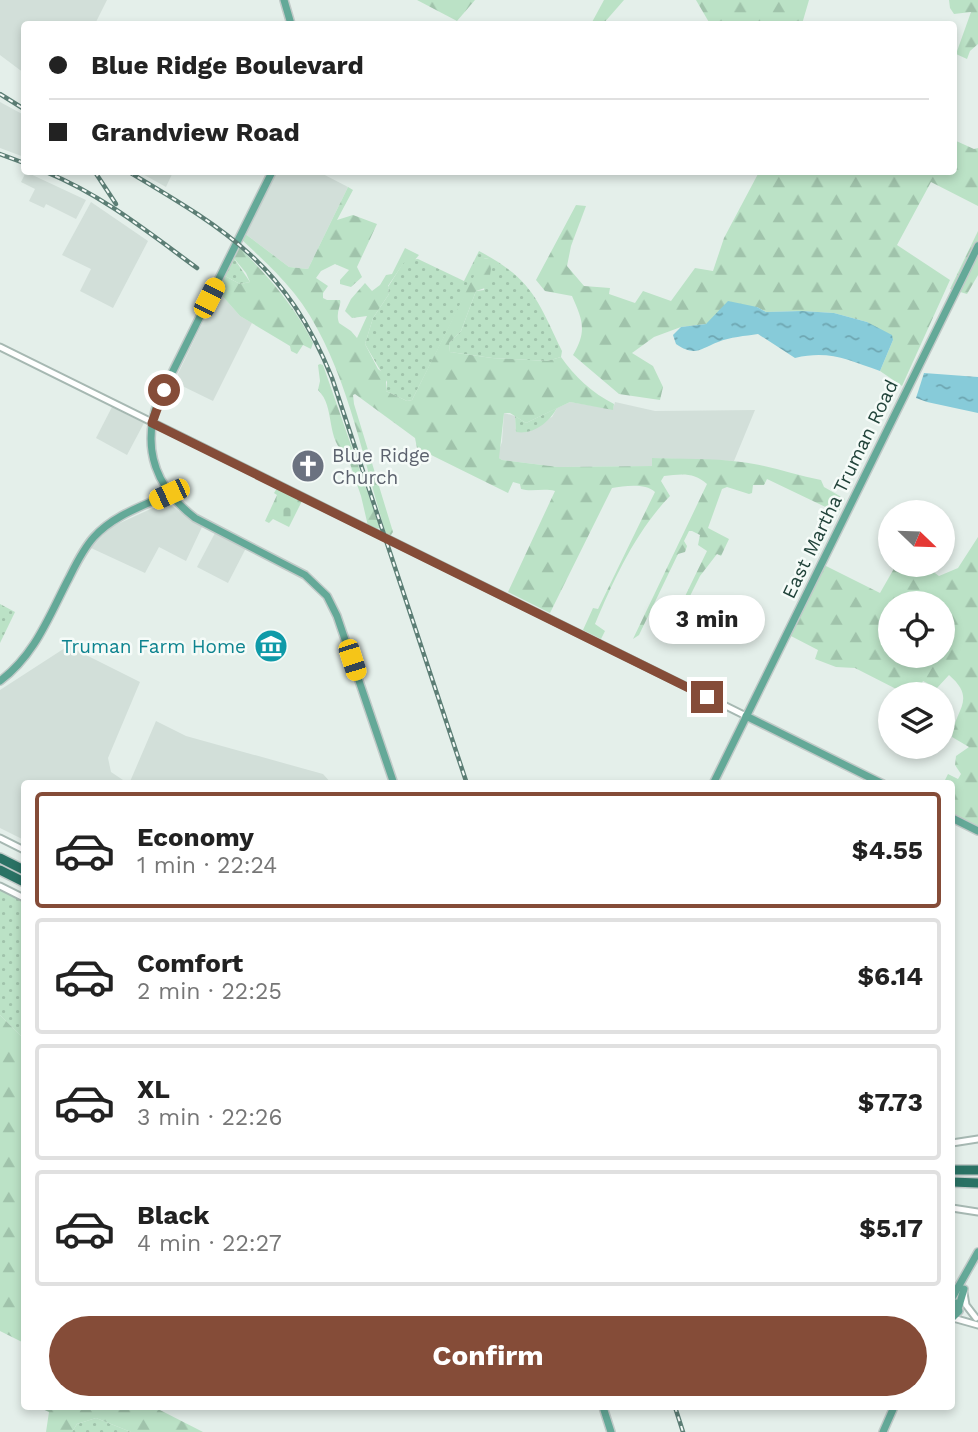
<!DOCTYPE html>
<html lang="en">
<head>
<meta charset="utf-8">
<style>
	body { margin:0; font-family:"Work Sans",sans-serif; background:#f6f6f6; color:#222; height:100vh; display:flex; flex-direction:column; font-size:26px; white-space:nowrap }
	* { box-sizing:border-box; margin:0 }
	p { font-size:23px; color:#767676 }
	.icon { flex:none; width:38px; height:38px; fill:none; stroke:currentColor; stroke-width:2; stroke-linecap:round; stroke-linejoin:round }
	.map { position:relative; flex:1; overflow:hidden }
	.panel { position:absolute; left:21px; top:780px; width:934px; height:630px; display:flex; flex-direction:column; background:#fff; border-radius:7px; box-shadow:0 4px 10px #0003 }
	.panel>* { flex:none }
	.hud { position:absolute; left:21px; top:21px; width:936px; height:154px; border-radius:7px; box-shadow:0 4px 10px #0003; display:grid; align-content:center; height:154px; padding:0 28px; background:#fff }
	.needle { width:46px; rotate:113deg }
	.buttons { position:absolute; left:878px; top:500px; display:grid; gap:14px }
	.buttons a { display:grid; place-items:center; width:77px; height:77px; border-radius:50%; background:#fff; box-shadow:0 4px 10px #0003; font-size:35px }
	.end { position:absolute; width:32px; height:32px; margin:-16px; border:9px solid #854c38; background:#fff; box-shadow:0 0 0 4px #fff }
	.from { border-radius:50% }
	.bubble { position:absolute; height:49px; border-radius:24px; background:#fff; box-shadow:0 4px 10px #0003; font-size:23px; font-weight:700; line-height:49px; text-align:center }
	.car { position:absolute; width:21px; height:42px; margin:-21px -10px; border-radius:9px; box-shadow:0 0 5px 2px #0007; background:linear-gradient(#f5c518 24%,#345 0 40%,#f5c518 0 76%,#345 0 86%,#f5c518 0) }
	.hud b { display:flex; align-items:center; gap:24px; height:66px; font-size:26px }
	.hud b+b { border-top:2px solid #e0e0e0 }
	.hud i { width:18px; height:18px; background:#222 }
	ul { padding:12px 0 0; list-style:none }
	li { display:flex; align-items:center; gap:21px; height:116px; margin:0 14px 10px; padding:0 14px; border:4px solid #e0e0e0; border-radius:7px }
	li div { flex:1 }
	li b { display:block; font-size:26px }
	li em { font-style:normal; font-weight:700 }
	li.on { border-color:#854c38 }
	li>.icon { width:63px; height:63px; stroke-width:1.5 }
	.button { display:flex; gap:14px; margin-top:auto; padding:14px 28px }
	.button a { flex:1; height:80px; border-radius:42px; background:#854c38; color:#fff; font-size:28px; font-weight:700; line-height:80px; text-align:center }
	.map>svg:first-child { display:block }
	.built { fill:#d2dfd9 }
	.grass { fill:url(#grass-dots) }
	.forest { fill:url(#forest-firs); fill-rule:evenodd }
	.cemetery { fill:url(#cemetery-stones) }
	.water { fill:url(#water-ripples) }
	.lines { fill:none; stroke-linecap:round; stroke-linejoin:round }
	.minor-casing { stroke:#a6b8b2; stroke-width:9 }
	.major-casing { stroke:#c1cac8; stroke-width:10 }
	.highway-casing { stroke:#c1cac8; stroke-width:12 }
	.minor { stroke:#fff; stroke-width:5 }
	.major { stroke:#64a998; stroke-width:7 }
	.highway { stroke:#2a7264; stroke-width:9 }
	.rail-casing { stroke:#5c7e75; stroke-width:4.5 }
	.rail { stroke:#f5fbf8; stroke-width:2; stroke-dasharray:5; stroke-linecap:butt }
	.route { stroke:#854c38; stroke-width:9 }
	.labels { text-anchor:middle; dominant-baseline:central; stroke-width:5; stroke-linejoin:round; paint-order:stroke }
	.worship-label { font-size:19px; fill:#5b616d; stroke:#f5fbf8; text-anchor:start }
	.street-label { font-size:19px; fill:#21433a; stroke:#f5fbf8 }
	.culture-label { font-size:19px; fill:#0d838f; stroke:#f5fbf8; text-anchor:end }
</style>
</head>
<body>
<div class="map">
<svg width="978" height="1432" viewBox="0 0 978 1432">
	<defs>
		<pattern id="grass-dots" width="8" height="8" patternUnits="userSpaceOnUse" patternTransform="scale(1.75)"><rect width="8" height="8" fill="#bbe2c6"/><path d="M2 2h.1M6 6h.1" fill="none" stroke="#a0c3ab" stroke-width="1.8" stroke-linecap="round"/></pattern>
		<pattern id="forest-firs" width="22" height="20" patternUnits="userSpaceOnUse" patternTransform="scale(1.75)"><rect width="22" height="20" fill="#bbe2c6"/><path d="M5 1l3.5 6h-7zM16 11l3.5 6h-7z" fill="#a0c3ab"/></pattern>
		<pattern id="cemetery-stones" width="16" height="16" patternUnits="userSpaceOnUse" patternTransform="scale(1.75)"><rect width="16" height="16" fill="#bbe2c6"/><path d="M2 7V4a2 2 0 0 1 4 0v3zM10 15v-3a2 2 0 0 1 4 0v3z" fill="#a0c3ab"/></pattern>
		<pattern id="water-ripples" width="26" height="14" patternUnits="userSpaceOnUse" patternTransform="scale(1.75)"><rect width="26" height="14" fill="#87cbd9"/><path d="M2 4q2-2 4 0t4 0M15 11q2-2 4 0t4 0" fill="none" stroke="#6ea6b1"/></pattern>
	</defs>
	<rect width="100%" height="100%" fill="#e4efea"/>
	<g class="built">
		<polygon points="0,0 107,0 95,24 24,24 24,73 0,55"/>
		<polygon points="0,102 24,115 24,157 0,148"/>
		<polygon points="26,172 86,200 76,219 46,204 44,208 29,201 35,189 21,182"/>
		<polygon points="139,172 173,172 166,187"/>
		<polygon points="276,172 319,172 348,187 308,269 289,267 244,233"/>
		<polygon points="91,202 148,241 113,308 80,291 91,269 62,255"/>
		<polygon points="218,291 240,316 252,323 213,401 174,382"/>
		<polygon points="570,402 613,409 615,402 655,411 755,410 734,461 653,458 652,466 558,467 502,460 499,458 498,453 502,442 504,413 515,416 516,431 552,417 557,408"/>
		<polygon points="112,407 144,423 127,455 96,438"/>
		<polygon points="166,502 202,527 186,561 159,547 145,573 91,548 111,527"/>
		<polygon points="215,533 246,548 228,583 197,567"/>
		<polygon points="68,646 140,682 108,758 111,772 129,784 156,721 186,736 323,774 332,784 24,784 24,840 0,828 0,690"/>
	</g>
	<g class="grass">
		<path d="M479,251C532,279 537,299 562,351L561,357L547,361L492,358L450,352L449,343L461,331L476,291L484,290L489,259L484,258L412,400L407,401L386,391L387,382L365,344L373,318L389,294L388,287L405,260L418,259L464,281Z"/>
		<polygon points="233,257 250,282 240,284 225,276"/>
		<path d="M557,408C549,422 534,435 516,432L515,416L526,423Z"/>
		<polygon points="0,604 15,612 0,643"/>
		<polygon points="0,890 24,902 24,1039 0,1015"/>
		<polygon points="96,1418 131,1432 72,1432 77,1424"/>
	</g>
	<g class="forest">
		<polygon points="417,0 475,0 457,21"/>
		<polygon points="604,0 624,0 603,24 591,24"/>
		<polygon points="696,0 809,0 802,24 710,24"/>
		<polygon points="949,0 978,0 978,44 970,51 967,59 956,54 971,12 954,14 950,8"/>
		<path d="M954,140L974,149L978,148V206L931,182L897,245L950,280L902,386L880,371L893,340L867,322L834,313L802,311L766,312L757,307L706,324L681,327L654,337L632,353L653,366L663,387L660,400L619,394L573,355C587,331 583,321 572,296L545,291L536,280L576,205L586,206L571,246L567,266L584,286L610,288L609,294L635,303L643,291L671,301L695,268L713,271L724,238L759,172H954Z"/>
		<path d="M348,187L353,190L337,220L353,215L377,224L357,267L362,277L351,287L340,284V280L349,270L335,264L321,271L316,278L328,286L323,293V298L327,300H340C342,305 335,312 339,323L351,331L357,338L367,316L352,318L345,311L351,299L365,283L372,291L380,285L386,275L392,274L405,248L419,255L413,262L405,261L388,286L389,294L373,318L365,344L378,369L386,375V391L407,401L412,400L483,258L489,259L491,269L488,287L476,291L461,331L449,343L450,352L492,358L547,361L561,357C574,376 592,393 614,404L613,410L570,402L526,423L510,413H504L499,458L502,460L558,467L652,466V458C681,459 712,458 741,462C769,465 794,475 821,480L824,487L845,499L838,513L767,479L764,485H753L752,493L749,494L727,487L722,489L708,528L729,539L721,556L717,554L700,576L681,614L673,621L707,551L698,545L700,535L692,531H689L684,541L687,546L685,552L678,554L639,635L633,639L707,484C694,472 681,474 664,476L661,481L670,496C636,531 614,579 595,624L605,631L601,639L583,630L593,608L598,609L655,492C645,483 625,486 612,488L550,613L508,592L555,491C544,488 531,492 521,489L520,484L513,482L508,493L417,448L415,438L355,394L353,395L354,404L393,532L391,535L386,534C362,457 345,357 294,293C278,273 259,256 241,239L244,233L289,267L308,269Z"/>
		<polygon points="978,231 978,275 967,294 950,289"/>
		<path d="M238,246C267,275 295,306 313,343L311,349L303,345L297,354L291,351L290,346L240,316L218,291L225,276L240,284L250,282L246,273L233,257Z"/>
		<path d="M320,364L323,365L380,528L376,529L368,526L361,496L347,455C325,441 336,407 318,390L320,381L318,365Z"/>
		<path d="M978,537V827L952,815V784H943L948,774L958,779L961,774L955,765L956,756L969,747L952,737C954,710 978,700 949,675L937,688L923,681L916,695H908L855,668L836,667L815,659L818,650L789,635L824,565L880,593L896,565H924L939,576L958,568ZM891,604H943V656H891Z"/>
		<polygon points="0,1015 24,1039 21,1101 24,1111 24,1343 0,1331"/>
		<polygon points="38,1407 154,1407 203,1432 131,1432 96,1418 77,1424 72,1432 46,1432 49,1412"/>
	</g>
	<polygon class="cemetery" points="277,488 302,501 289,527 273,519 269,523 265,521 277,495 274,493"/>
	<g class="water">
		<path d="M728,301L757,307L766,312L802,311L834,313L867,322L892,335L893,340L880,371C847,360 830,350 795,358L758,334C745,336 730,337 718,342C700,349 695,357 676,344L673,335L681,327L706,324Z"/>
		<polygon points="924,373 978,377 978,413 927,402 916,398"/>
	</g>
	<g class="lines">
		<defs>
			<g id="minor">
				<polyline points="0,347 746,716"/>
				<polyline points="0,838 24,850"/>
				<polyline points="0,886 24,898"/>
				<polyline points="952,1143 978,1139"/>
				<polyline points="952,1208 978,1212"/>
				<polyline points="964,1293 966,1305 976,1318"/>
				<polyline points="953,1318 978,1325"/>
			</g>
			<g id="major">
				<polyline points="284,0 291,24"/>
				<path d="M272,172L158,401C141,449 156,488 195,518L305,575L327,596L337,616L394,784"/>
				<path d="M0,681C35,655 49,616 69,578C76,564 83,549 94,537C114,515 143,506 169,494"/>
				<polyline points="746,716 883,784"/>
				<polyline points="713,784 978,246"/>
				<polyline points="952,818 978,831"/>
				<polyline points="952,1298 978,1252"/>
				<polyline points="959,1306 964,1289"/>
				<polyline points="952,1318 959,1311 956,1303"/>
				<polyline points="603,1407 611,1432"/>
				<polyline points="883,1432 894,1407"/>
			</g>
			<g id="highway">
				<polyline points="0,858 24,870"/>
				<polyline points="0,870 24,882"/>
				<polyline points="952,1170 978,1170"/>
				<polyline points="952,1182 978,1183"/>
			</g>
		</defs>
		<use href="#minor" class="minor-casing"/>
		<use href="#major" class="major-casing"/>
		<use href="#highway" class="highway-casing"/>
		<use href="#minor" class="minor"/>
		<use href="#major" class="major"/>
		<use href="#highway" class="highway"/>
		<defs>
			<g id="rail">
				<polyline points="0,94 24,109"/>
				<polyline points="0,154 24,163"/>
				<path d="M46,172C102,195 148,232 197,268"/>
				<polyline points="95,172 116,204"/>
				<path d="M129,172C228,231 286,265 332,378L467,784"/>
				<polyline points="675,1407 683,1432"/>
			</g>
		</defs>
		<use href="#rail" class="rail-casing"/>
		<use href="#rail" class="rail"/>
	</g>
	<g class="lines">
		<polyline class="route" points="164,390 152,423 707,697"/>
	</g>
	<defs>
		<symbol id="church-disc" viewBox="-11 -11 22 22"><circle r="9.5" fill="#6b7280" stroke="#f5fbf8"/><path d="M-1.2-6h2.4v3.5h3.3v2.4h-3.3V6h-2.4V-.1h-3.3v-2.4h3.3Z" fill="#fff"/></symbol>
		<symbol id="museum-disc" viewBox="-11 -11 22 22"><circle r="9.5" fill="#0f9aa8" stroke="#f5fbf8"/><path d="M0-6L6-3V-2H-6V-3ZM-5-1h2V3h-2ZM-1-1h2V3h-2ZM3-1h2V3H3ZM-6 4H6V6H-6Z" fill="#fff"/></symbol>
	</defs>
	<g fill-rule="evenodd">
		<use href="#church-disc" x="289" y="447" width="38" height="38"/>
		<use href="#museum-disc" x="252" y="627" width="38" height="38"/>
	</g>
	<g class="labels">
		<g class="worship-label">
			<text x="332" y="455">Blue Ridge<tspan x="332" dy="22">Church</tspan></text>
		</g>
		<g class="street-label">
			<text transform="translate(840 489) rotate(-64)">East Martha Truman Road</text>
		</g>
		<g class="culture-label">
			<text x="246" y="646">Truman Farm Home</text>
		</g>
	</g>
</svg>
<div class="buttons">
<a><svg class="needle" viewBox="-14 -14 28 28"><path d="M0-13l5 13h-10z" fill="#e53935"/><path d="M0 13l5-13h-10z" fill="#767676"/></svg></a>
<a><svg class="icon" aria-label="locate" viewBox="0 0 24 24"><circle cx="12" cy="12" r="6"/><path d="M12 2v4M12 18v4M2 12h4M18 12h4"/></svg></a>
<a><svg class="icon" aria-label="layers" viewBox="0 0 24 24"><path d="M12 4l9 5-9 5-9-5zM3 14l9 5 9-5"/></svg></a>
</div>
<i class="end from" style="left:164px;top:390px"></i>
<i class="end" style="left:707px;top:697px"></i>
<div class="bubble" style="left:649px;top:595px;width:116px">3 min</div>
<i class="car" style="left:209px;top:298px;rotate:27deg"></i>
<i class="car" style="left:169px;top:494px;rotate:245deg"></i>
<i class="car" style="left:352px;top:660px;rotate:162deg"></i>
<div class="hud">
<b><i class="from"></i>Blue Ridge Boulevard</b>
<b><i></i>Grandview Road</b>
</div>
<section class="panel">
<ul>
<li class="on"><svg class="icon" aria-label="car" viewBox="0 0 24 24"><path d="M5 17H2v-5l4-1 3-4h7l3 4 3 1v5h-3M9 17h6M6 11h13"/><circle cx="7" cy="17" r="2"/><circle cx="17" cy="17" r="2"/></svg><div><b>Economy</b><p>1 min · 22:24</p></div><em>$4.55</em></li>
<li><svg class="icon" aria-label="car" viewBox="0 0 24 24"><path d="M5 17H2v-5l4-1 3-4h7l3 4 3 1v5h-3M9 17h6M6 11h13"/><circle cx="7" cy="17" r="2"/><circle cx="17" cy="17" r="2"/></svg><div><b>Comfort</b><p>2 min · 22:25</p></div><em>$6.14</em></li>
<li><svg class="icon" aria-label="car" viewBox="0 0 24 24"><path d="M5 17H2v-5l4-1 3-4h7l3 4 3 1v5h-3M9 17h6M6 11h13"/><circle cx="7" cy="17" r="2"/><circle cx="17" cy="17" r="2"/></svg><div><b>XL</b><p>3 min · 22:26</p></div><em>$7.73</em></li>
<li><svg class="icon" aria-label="car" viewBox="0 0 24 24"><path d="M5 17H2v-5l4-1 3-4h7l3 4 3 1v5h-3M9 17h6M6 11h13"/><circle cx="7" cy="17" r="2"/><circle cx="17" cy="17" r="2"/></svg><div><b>Black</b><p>4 min · 22:27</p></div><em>$5.17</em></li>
</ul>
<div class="button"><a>Confirm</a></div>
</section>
</div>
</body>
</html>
